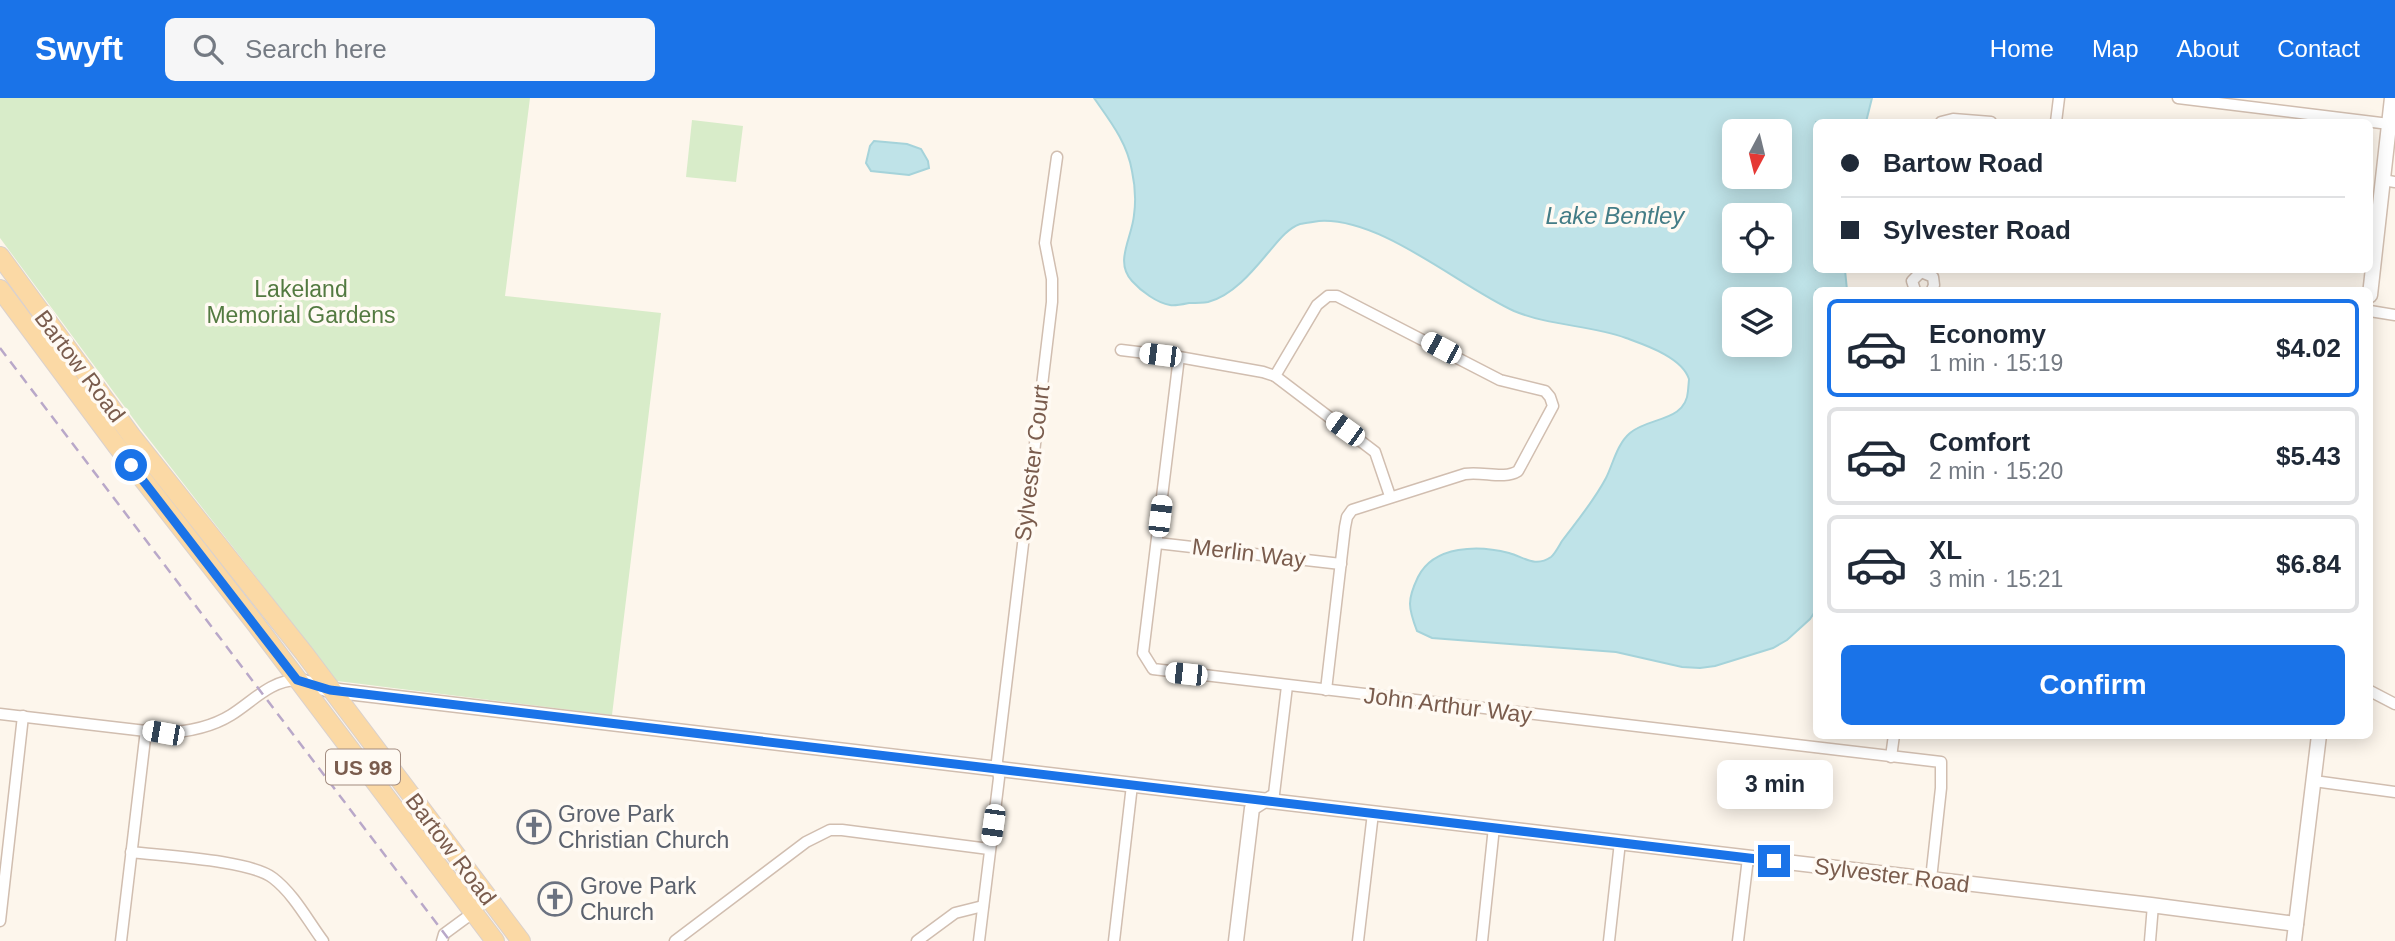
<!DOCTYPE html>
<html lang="en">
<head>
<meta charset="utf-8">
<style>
	body { margin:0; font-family:Arial,sans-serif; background:#f6f6f7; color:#1f2937; height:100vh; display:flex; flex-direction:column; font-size:26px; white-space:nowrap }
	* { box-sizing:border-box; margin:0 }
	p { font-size:23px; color:#747a83 }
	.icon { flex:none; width:38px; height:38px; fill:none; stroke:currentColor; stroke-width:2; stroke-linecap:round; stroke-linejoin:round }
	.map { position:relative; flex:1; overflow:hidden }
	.side { position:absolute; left:1813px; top:189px; width:560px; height:452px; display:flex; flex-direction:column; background:#fff; border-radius:10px; box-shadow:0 4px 18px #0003 }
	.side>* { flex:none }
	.banner { position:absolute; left:1813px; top:21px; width:560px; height:154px; border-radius:10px; box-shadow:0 4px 18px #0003; display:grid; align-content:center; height:154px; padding:0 28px; background:#fff }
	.needle { width:46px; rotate:187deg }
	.tools { position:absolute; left:1722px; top:21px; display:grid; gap:14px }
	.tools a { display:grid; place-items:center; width:70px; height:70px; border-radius:10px; background:#fff; box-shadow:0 4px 18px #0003; font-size:35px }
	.end { position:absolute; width:32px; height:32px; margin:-16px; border:9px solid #1a73e8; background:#fff; box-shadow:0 0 0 4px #fff }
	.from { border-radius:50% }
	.bubble { position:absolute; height:49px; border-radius:10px; background:#fff; box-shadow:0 4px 18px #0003; font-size:23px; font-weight:700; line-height:49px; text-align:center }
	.car { position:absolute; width:21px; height:42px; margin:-21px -10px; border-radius:9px; box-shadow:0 0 5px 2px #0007; background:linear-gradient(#fff 24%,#345 0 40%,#fff 0 76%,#345 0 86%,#fff 0) }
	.banner b { display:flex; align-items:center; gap:24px; height:66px; font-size:26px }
	.banner b+b { border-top:2px solid #e0e1e3 }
	.banner i { width:18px; height:18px; background:#1f2937 }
	ul { padding:12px 0 0; list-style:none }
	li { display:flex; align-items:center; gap:21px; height:98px; margin:0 14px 10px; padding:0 14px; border:4px solid #e0e1e3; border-radius:10px }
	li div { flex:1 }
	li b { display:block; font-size:26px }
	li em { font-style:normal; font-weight:700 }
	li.current { border-color:#1a73e8 }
	li>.icon { width:63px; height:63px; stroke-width:1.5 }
	.primary-button { display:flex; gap:14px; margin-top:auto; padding:14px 28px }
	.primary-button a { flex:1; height:80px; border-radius:10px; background:#1a73e8; color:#fff; font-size:28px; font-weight:700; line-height:80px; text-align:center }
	header { display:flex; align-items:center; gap:42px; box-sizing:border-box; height:98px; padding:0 35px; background:#1a73e8; color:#fff }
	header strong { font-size:33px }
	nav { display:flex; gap:38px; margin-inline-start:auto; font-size:24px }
	.search { width:490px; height:63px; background:#f6f6f7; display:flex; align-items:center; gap:18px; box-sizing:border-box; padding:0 24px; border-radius:10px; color:#747a83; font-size:26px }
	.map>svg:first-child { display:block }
	.green { fill:#d8ecc9 }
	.water { fill:#bfe3e8; stroke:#a5d3da; stroke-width:2; fill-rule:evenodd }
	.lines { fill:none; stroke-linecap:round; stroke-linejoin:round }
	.minor-casing { stroke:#d1beb0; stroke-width:13 }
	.tertiary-casing { stroke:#d1beb0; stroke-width:17 }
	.primary-casing { stroke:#dad1cd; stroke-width:20 }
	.minor { stroke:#fff; stroke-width:10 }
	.tertiary { stroke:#fff; stroke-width:14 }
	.primary { stroke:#fbd9a5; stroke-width:18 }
	.rail { stroke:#b9a8c9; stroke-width:2.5; stroke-dasharray:10 7; stroke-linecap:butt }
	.route { stroke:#1a73e8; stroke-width:9 }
	.labels { text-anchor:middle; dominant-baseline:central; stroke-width:7; stroke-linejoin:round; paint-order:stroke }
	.shield { fill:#fffaf3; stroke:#a28b7f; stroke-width:2 }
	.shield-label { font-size:21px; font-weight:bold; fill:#7a5c4d }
	.park-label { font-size:23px; fill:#537a41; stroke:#fffaf3 }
	.street-label { font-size:23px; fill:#7a5c4d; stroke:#fffaf3 }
	.worship-label { font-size:23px; fill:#5b616d; stroke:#fffaf3; text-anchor:start }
	.water-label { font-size:24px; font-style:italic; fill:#437c86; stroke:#fffaf3 }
</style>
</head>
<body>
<header>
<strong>Swyft</strong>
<div class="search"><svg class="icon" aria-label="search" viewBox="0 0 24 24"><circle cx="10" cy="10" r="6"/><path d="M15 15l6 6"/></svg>Search here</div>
<nav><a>Home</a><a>Map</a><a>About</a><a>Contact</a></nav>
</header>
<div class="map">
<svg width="2395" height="843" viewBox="0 0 2395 843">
	<rect width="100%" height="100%" fill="#fdf6ec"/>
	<g class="green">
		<polygon points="0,0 530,0 505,198 661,215 612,617 337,583 141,331 0,140"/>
		<polygon points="692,22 743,28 736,84 686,79"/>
	</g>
	<g class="water">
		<path d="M1094,0H1872L1866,24H1816V172H1845L1847,192H1816V512L1810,521L1787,542L1773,550L1715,568L1700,570L1682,569L1616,554L1432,540L1417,533C1408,509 1407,502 1418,479C1434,447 1479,447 1509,455C1524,459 1535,470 1551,459C1555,456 1559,448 1562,443C1577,423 1594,403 1606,380C1613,366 1617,346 1630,335C1648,319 1686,324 1688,293C1688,292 1689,282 1689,281C1682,259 1645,247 1626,240C1590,227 1550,228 1514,213C1459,188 1381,119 1319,123C1313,124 1305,125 1300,126C1286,131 1276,146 1267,156C1252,174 1232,198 1208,204C1202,205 1195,205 1189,205C1184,206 1175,208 1170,207C1157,205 1141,193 1132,183C1114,164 1132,140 1134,117C1136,103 1135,87 1132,73C1127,44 1110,23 1094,0ZM1734,33H1780V79H1734ZM1734,117H1780V163H1734ZM1734,201H1780V247H1734Z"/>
		<polygon points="874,43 907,46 921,51 928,63 929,70 909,77 871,73 866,65 870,48"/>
	</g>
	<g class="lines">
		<defs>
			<g id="minor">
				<polyline points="2178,0 2389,26"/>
				<polyline points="1941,24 1953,21 1991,24"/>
				<polyline points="2056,24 2059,0"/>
				<polyline points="2383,82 2395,84"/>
				<polyline points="1921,174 1933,179 1934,187 1932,192"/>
				<polyline points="1915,192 1912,183 1921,174"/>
				<polyline points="2370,213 2395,217"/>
				<polyline points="1121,252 1179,259 1263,274 1275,278 1375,354 1390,398"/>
				<polyline points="1179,259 1143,555 1153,571 1941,664 1941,690 1931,781"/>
				<path d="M1275,278L1317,207L1328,198H1337L1500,282L1545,293L1550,299L1553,308L1518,373C1504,382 1483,373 1465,376L1352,412L1347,419L1345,429L1326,592"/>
				<polyline points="1157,445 1341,466"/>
				<polyline points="2370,593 2395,606"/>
				<path d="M0,616L163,635C187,634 210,630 231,617C252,604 271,582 297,582"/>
				<polyline points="1891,659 1894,637"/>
				<polyline points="2314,683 2395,694"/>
				<polyline points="1263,703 1274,696 1287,588"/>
				<path d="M131,754C163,758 250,762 273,780C294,796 308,823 323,843"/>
				<polyline points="0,823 23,618"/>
				<polyline points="121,843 146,632"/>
				<polyline points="442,843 444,836 478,811"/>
				<polyline points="675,843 806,744 830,732 842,732 989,751"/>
				<polyline points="917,843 955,815 983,808"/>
				<polyline points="979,843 999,680 997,663 1052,204 1052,181 1045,145 1057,59"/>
				<polyline points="1114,843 1132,687"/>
				<polyline points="1358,843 1373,715"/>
				<polyline points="1482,843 1494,729"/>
				<polyline points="1609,843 1620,744"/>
				<polyline points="1738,843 1748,760"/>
				<polyline points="2150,843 2153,807"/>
			</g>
			<g id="tertiary">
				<polyline points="2370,197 2392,0"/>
				<polyline points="297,582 330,592 2151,807 2296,826"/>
				<polyline points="1236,843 1252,710 1263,703"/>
				<polyline points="2294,843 2319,637"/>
			</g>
			<g id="primary">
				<polyline points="0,158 131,337 304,555 521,843"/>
				<polyline points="0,191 116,347 255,525 495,843"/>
			</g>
		</defs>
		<use href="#minor" class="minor-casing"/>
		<use href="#tertiary" class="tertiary-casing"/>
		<use href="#primary" class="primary-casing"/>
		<use href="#minor" class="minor"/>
		<use href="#tertiary" class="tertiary"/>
		<use href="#primary" class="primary"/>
		<polyline class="rail" points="0,250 450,843"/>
	</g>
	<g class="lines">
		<polyline class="route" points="131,367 297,582 330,592 1774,763"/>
	</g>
	<defs>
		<symbol id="church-ring" viewBox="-11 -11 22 22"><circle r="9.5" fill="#fffaf3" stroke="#6b7280" stroke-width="1.5"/><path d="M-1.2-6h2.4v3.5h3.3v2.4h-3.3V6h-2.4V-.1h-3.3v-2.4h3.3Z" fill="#6b7280"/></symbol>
	</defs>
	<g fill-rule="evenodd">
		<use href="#church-ring" x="515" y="710" width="38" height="38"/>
		<use href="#church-ring" x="536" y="782" width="38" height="38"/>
	</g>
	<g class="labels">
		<rect class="shield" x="326" y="651.5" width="74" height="35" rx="5"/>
		<g class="shield-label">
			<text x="363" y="669">US 98</text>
		</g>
		<g class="park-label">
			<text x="301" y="191">Lakeland<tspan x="301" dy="26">Memorial Gardens</tspan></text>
		</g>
		<g class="street-label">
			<text transform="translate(80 268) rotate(53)">Bartow Road</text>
			<text transform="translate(1032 365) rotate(-83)">Sylvester Court</text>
			<text transform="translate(1249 455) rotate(7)">Merlin Way</text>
			<text transform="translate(1448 607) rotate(7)">John Arthur Way</text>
			<text transform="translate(451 751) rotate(53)">Bartow Road</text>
			<text transform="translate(1892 777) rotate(7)">Sylvester Road</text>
		</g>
		<g class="worship-label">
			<text x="558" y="716">Grove Park<tspan x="558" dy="26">Christian Church</tspan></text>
			<text x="580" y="788">Grove Park<tspan x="580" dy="26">Church</tspan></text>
		</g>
		<g class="water-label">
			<text x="1615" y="117">Lake Bentley</text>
		</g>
	</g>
</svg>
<div class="tools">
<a><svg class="needle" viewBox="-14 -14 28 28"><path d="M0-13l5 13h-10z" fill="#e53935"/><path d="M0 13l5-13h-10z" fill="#747a83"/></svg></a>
<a><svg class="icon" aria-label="locate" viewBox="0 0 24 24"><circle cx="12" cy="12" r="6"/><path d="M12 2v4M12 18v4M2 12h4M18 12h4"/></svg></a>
<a><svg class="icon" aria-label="layers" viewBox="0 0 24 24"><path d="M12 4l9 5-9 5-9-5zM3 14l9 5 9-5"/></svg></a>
</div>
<i class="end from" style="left:131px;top:367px"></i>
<i class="end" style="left:1774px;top:763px"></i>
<div class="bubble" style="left:1717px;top:662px;width:116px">3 min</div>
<i class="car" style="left:1441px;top:250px;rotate:298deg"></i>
<i class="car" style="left:1160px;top:257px;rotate:277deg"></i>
<i class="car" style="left:1345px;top:331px;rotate:306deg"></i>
<i class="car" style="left:1160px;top:418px;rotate:7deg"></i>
<i class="car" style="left:1186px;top:576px;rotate:276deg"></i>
<i class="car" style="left:163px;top:635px;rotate:280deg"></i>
<i class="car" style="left:993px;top:727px;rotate:188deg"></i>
<div class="banner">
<b><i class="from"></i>Bartow Road</b>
<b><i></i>Sylvester Road</b>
</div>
<section class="side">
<ul>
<li class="current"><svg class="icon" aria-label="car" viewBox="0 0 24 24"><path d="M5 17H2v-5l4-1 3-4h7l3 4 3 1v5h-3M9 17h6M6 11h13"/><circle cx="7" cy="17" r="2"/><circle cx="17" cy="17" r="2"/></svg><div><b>Economy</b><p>1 min · 15:19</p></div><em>$4.02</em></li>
<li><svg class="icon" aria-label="car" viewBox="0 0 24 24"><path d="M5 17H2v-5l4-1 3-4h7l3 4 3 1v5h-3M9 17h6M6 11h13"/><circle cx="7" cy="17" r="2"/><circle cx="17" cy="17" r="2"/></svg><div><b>Comfort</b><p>2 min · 15:20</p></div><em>$5.43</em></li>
<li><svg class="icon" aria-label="car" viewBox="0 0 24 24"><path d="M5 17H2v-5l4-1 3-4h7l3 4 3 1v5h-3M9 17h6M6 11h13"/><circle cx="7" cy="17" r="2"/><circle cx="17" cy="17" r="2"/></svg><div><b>XL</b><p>3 min · 15:21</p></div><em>$6.84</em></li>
</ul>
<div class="primary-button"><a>Confirm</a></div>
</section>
</div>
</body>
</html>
